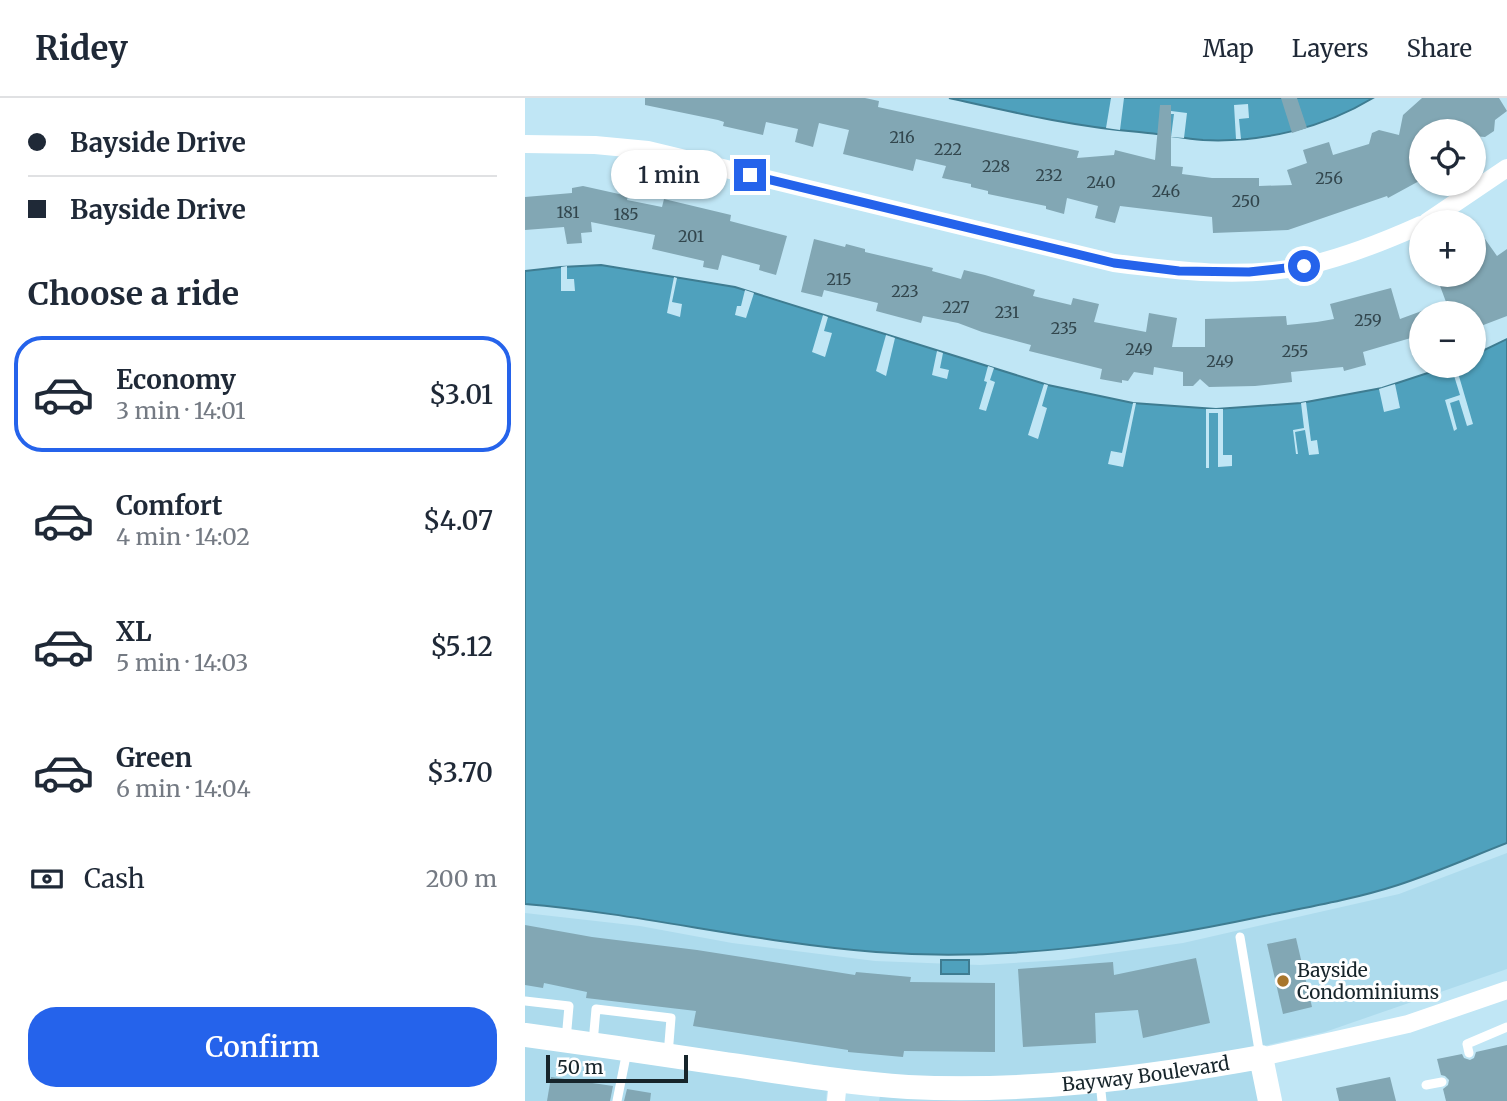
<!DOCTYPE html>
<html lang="en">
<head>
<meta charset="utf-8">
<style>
	body { margin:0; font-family:Merriweather,serif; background:#f6f6f7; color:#1f2937; height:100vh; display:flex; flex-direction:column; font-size:26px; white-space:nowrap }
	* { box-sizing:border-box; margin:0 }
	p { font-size:23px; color:#747a83 }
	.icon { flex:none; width:38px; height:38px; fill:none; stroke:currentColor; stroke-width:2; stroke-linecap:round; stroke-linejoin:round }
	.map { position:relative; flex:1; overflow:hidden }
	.panel { display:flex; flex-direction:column; background:#fff; width:525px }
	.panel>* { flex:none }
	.banner { display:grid; align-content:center; height:154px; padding:0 28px; background:#fff }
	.buttons { position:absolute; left:884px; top:21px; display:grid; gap:14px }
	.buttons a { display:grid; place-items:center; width:77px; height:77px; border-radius:50%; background:#fff; box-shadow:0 2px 5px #0004; font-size:35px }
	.scale { position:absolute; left:21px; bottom:18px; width:142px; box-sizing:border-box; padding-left:7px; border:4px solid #17252b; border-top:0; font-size:19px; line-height:24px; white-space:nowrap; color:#17252b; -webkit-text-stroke:5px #fff; paint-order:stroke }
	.end { position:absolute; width:32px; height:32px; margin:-16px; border:9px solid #2563eb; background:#fff; box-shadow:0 0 0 4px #fff }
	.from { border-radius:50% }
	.bubble { position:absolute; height:49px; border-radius:24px; background:#fff; box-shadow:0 2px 5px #0004; font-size:23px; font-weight:600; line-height:49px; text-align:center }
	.banner b { display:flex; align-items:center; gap:24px; height:66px; font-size:26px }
	.banner b+b { border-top:2px solid #e0e1e3 }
	.banner i { width:18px; height:18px; background:#1f2937 }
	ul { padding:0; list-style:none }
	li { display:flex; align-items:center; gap:21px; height:116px; margin:0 14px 10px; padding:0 14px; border:4px solid transparent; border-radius:28px }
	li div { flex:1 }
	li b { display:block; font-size:26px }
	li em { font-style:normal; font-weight:600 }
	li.current { border-color:#2563eb }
	li>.icon { width:63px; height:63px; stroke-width:1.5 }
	h2 { padding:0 28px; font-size:32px; line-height:84px }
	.pay { display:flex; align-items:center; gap:18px; height:77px; padding:0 28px; font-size:26px }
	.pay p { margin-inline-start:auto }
	.button { display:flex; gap:14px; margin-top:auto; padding:14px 28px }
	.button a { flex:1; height:80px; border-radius:28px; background:#2563eb; color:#fff; font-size:28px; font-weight:600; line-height:80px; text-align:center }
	header { display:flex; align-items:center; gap:42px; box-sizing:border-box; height:98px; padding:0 35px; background:#fff; border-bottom:2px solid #e0e1e3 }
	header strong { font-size:33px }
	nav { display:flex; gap:38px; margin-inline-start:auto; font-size:24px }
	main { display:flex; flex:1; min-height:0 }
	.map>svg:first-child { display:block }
	.built { fill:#addbed }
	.water { fill:#4fa1bd; stroke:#3e7c91; stroke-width:2 }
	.pier { fill:#c0e6f5 }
	.building { fill:#82a7b4 }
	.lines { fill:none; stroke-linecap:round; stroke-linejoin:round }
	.lane { stroke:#fff; stroke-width:9 }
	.street { stroke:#fff; stroke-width:18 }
	.secondary { stroke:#fff; stroke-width:24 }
	.route { stroke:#2563eb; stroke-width:9 }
	.poi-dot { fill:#a7752b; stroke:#fff; stroke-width:2.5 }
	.labels { text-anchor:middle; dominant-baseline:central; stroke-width:6; stroke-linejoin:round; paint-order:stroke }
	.number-label { font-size:16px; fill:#32464d }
	.poi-label { font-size:19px; fill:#17252b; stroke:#fff; text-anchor:start }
	.street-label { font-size:19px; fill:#17252b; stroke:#fff }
</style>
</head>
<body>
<header>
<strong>Ridey</strong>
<nav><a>Map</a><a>Layers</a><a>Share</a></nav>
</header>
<main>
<section class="panel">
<div class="banner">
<b><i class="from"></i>Bayside Drive</b>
<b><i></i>Bayside Drive</b>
</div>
<h2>Choose a ride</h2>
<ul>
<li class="current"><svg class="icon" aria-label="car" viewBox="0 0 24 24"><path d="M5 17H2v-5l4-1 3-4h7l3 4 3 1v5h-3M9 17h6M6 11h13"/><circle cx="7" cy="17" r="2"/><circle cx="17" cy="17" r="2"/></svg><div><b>Economy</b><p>3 min · 14:01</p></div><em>$3.01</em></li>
<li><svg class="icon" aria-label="car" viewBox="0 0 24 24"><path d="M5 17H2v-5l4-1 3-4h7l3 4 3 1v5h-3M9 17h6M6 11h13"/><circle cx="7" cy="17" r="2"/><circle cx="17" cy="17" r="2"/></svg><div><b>Comfort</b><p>4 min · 14:02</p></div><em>$4.07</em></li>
<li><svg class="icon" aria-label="car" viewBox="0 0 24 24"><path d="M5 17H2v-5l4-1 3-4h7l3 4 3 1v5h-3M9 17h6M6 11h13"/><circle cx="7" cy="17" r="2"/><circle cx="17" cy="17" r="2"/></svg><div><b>XL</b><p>5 min · 14:03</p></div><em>$5.12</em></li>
<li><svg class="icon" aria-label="car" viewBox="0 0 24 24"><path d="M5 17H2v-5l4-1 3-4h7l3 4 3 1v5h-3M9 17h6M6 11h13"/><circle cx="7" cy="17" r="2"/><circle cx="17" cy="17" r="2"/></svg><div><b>Green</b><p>6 min · 14:04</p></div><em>$3.70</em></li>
</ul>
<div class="pay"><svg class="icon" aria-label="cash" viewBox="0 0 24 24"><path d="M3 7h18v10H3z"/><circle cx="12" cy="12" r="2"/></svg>Cash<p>200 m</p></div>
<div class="button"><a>Confirm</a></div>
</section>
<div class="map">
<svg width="982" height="1003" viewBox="0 0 982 1003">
	<rect width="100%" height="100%" fill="#c0e6f5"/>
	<g class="built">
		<polygon points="982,755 982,871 800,934 734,949 579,972 477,978 385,978 338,974 0,926 0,815 115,828 207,845 350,863 455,867 536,862 658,845 874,796"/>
		<polygon points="0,948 302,992 301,1003 0,1003"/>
		<polygon points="728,972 735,1003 354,1003 355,998 581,993 655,985"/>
	</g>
	<g class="water">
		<path d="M424,0H848C799,30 736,45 678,42C657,40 636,36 614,34C550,29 487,14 424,0Z"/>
		<path d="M76,167L210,189L523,287L608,305L691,311L776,305L857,290L924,268H948L949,257L982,241V745C946,759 910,775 873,787C830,801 784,809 739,818C611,845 482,864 351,854C233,845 118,816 0,806V173L36,169Z"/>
		<rect x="416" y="862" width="28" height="14"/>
	</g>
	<g class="pier">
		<polygon points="586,0 599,0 595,32 581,30"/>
		<polygon points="723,6 724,20 714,21 716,41 711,41 709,7"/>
		<polygon points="646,13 662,15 659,40 646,39 649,16 645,16"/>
		<polygon points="42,168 42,181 49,181 50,193 36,193 36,169"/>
		<polygon points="149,179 152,180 147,204 157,206 155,219 142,215"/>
		<polygon points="220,192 229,195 221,220 210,217 212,208 216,208"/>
		<polygon points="298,217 303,219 299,233 307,235 300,259 287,254"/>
		<polygon points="361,237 370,240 361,278 351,273"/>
		<polygon points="412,253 418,255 415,270 424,272 422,281 407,277"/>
		<polygon points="463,268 469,270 465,282 470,284 461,313 454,311 462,284 459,283"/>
		<polygon points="926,268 931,268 948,326 942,328 934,302 925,305 932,331 929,333 920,302 935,297"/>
		<polygon points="519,286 523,287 517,308 522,310 513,341 503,337"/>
		<polygon points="870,286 875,310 859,314 854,291"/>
		<polygon points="781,304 786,343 792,342 794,356 784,357 780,332 770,334 773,356 771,356 768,332 779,330 776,305"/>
		<polygon points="608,305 611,305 598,369 583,366 586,353 597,355"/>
		<polygon points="681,311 698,311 698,357 707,357 707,368 693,369 693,315 684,315 684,370 681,370"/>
	</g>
	<g class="building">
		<polygon points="120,0 340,0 354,3 353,9 554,53 552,60 589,57 590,52 630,62 635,7 646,7 646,68 658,69 657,76 687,80 734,80 734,88 767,87 762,72 782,65 778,52 804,44 808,57 844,46 847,35 854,32 874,37 878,17 897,0 974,0 982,13 970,22 969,33 960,39 948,38 948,33 896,33 896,82 863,100 862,98 763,132 688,135 687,119 595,108 590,125 570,120 573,108 542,100 539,116 521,111 521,108 463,96 463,93 446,89 446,86 417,80 421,68 391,61 388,73 318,56 324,32 294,25 288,49 270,44 273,31 241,24 238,37 198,28 199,24 193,22 120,7"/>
		<polygon points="756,0 772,0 782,30 767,35"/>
		<polygon points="58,88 103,98 102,102 137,109 139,101 206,117 205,123 262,138 251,177 234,172 235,167 197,157 193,172 178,169 179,163 127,151 130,137 66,124 67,134 56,135 57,145 42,146 39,129 0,132 0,99 47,95 47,90"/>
		<polygon points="289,141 320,149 321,146 340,151 340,154 408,170 407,173 436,181 439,172 460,177 510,192 508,198 546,207 548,200 574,206 569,224 621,234 624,215 652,220 647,249 680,249 680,221 761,218 762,227 792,224 809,221 805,206 866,190 875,221 921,204 911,177 948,177 948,149 960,141 972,158 982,151 982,218 948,231 948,215 896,215 896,237 838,254 841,267 819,273 818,269 766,274 767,284 730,288 684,289 675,281 668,288 658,288 658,274 629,269 628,277 609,274 603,283 597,282 597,285 575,281 577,271 504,253 506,247 457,234 433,225 398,218 396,225 351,213 353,205 299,192 297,199 276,194"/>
		<polygon points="0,827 67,839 172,852 330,877 331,874 386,879 385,884 470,885 470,954 379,953 378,959 323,954 323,952 168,928 171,913 61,900 62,894 19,885 18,890 0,887"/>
		<polygon points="771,840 787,909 758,916 742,846"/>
		<polygon points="671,860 685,925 618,940 613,912 570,915 571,945 498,949 493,871 588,864 589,877"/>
		<polygon points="982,947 982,1003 921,1003 918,991 923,987 924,982 920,978 916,977 912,961 937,956 939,960 945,962 949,960 951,954"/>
		<polygon points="26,979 88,988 85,1003 22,1003"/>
		<polygon points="865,979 871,1003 814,1003 811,990"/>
		<polygon points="102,991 126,995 125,1003 99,1003"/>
	</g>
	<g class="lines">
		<g class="lane">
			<polyline points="715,839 735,958"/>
			<polyline points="0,903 44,908 41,942"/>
			<polyline points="68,945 71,911 146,920 143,957"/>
			<polyline points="944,955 942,946 982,929"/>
			<polyline points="575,984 577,1003"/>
			<polyline points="901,987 917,984"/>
			<polyline points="92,1003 102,953"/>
		</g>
		<g class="street">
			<path d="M0,46L70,47L123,52L589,165C652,173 718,181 780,168C821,159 858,144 896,127"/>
			<polyline points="902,124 982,70"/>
			<polyline points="736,959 883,926 982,892"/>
			<polyline points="311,1003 313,983"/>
		</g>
		<path class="secondary" id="s1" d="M0,937C65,946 129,955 194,965C257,974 319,985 383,989C501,995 620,980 736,959L745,1003"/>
	</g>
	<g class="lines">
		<polyline class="route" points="225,77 589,165 654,173 724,174 779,168"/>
	</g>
	<circle class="poi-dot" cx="758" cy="883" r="7"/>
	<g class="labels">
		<g class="number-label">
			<text x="377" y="39">216</text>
			<text x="423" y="51">222</text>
			<text x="471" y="68">228</text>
			<text x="524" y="77">232</text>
			<text x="804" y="80">256</text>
			<text x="576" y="84">240</text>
			<text x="641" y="93">246</text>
			<text x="721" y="103">250</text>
			<text x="43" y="114">181</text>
			<text x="101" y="116">185</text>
			<text x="166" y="138">201</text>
			<text x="314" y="181">215</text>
			<text x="380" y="193">223</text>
			<text x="431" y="209">227</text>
			<text x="482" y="214">231</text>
			<text x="843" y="222">259</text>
			<text x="539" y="230">235</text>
			<text x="614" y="251">249</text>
			<text x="770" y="253">255</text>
			<text x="695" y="263">249</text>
		</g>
		<g class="poi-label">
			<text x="772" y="872">Bayside<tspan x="772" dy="22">Condominiums</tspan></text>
		</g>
		<g class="street-label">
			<text stroke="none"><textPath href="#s1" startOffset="625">Bayway Boulevard</textPath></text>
		</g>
	</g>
</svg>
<div class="buttons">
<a><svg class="icon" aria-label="locate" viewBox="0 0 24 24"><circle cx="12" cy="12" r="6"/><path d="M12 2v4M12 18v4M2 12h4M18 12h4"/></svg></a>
<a>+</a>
<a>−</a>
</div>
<div class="scale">50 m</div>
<i class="end from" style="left:779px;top:168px"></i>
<i class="end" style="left:225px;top:77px"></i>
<div class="bubble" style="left:86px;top:52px;width:116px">1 min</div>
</div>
</main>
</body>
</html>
